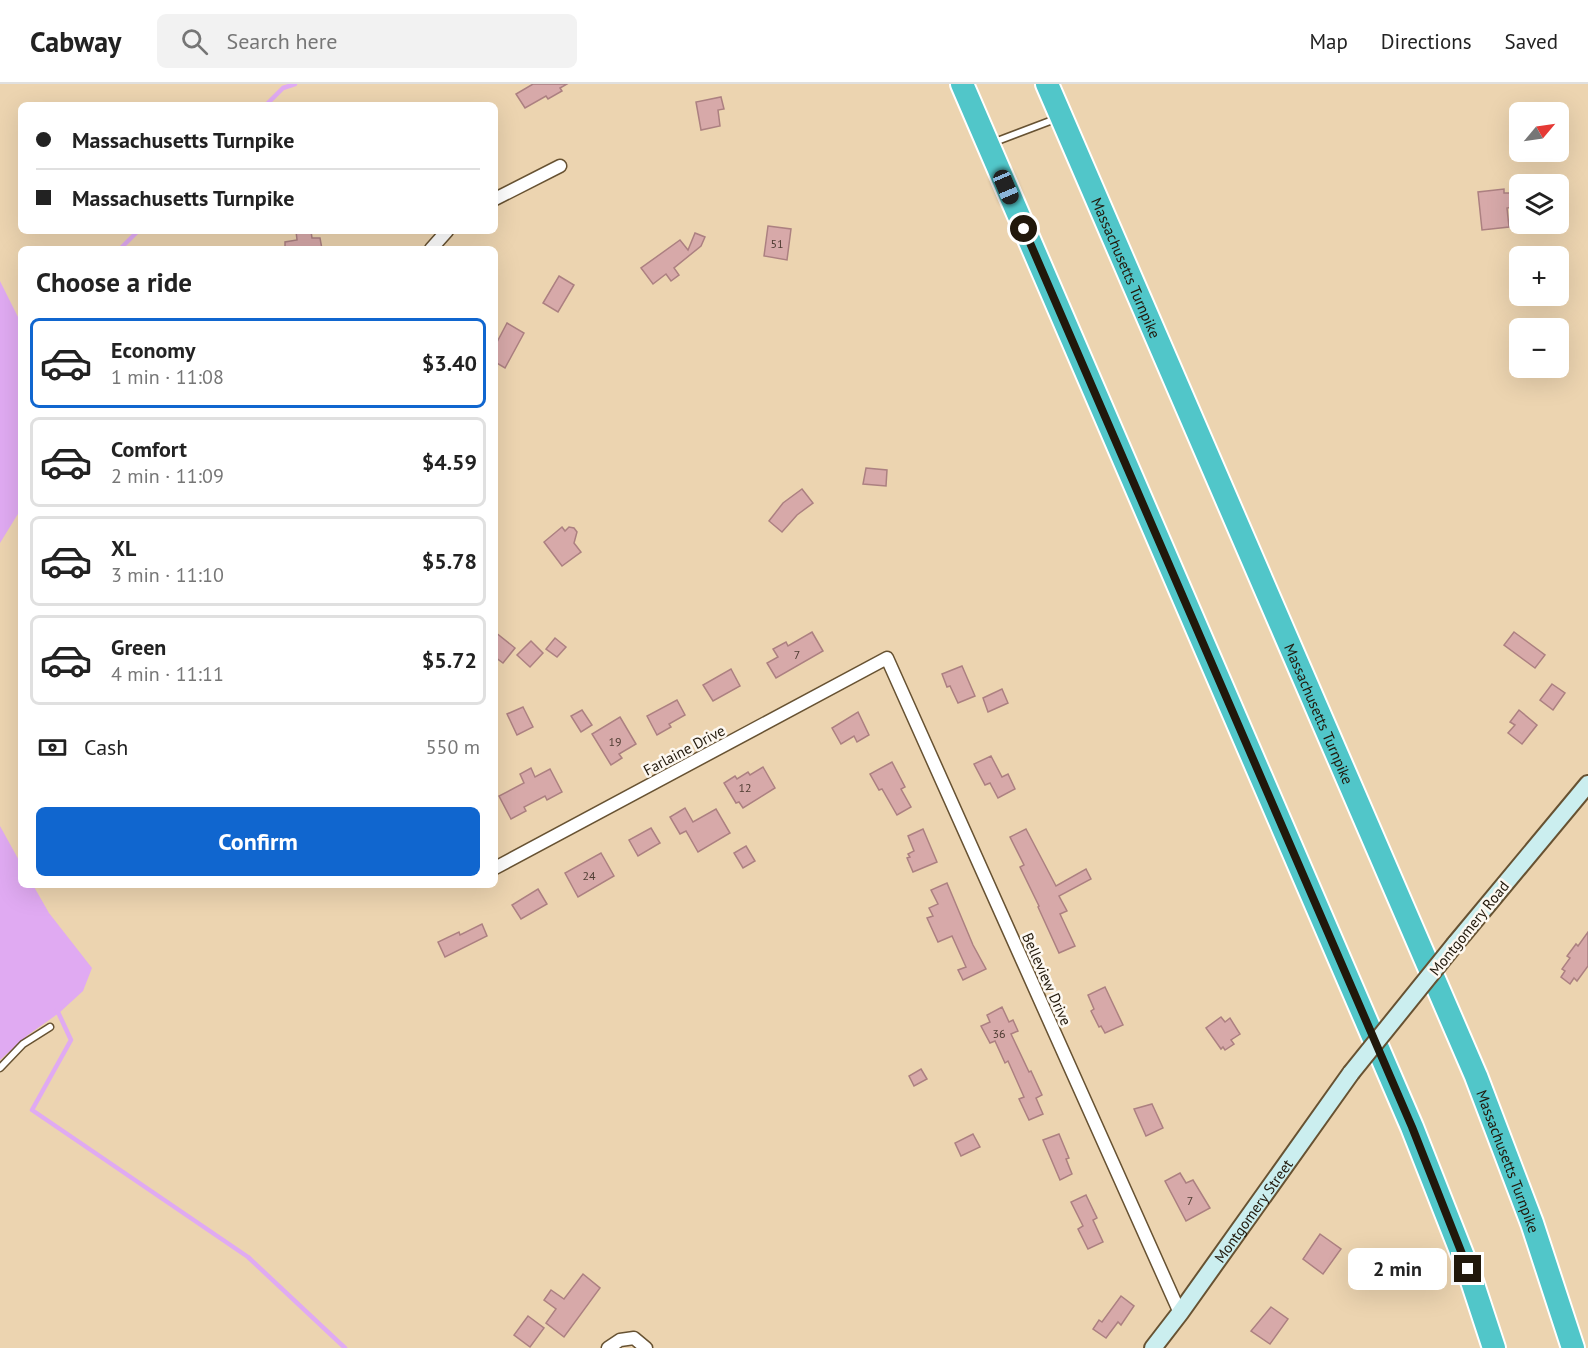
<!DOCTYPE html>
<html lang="en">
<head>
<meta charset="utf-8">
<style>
	body { margin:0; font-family:"PT Sans",sans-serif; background:#f2f2f2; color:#222; height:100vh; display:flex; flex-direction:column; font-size:22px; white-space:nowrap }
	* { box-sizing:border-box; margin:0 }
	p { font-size:20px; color:#767676 }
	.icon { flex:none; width:33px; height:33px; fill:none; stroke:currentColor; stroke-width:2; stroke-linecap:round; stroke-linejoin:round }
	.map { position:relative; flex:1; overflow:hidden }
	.sheet { position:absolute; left:18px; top:162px; width:480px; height:642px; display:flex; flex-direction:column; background:#fff; border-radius:9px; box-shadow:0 6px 24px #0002 }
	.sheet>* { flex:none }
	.guide { position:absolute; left:18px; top:18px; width:480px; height:132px; border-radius:9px; box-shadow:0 6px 24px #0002; display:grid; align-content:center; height:132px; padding:0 18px; background:#fff }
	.needle { width:39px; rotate:61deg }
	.controls { position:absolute; left:1509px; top:18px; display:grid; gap:12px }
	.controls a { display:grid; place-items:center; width:60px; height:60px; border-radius:9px; background:#fff; box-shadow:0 6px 24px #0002; font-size:30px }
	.end { position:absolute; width:27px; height:27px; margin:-14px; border:8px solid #21180b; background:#fff; box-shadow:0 0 0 3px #fff }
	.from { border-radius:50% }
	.bubble { position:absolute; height:42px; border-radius:9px; background:#fff; box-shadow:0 6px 24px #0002; font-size:20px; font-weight:700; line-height:42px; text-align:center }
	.car { position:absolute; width:18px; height:36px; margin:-18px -9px; border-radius:8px; box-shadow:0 0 4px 2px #0007; background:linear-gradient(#222 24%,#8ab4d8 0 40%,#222 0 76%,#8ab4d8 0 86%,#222 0) }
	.guide b { display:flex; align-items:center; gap:21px; height:57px; font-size:22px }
	.guide b+b { border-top:2px solid #e0e0e0 }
	.guide i { width:15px; height:15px; background:#222 }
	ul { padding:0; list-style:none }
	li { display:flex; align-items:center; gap:18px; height:90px; margin:0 12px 9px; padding:0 6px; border:3px solid #e0e0e0; border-radius:9px }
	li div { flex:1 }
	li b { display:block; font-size:22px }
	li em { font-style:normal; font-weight:700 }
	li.current { border-color:#1066cf }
	li>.icon { width:54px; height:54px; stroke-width:1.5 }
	h2 { padding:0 18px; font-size:27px; line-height:72px }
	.pay { display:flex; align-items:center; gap:15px; height:66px; padding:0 18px; font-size:22px }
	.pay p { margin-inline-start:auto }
	.action { display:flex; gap:12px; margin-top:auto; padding:12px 18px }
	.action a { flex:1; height:69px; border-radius:9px; background:#1066cf; color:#fff; font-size:24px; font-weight:700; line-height:69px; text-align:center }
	header { display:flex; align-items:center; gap:36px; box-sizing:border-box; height:84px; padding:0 30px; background:#fff; border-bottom:2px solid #e0e0e0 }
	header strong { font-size:28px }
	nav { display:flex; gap:33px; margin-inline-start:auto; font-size:21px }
	.search { width:420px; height:54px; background:#f2f2f2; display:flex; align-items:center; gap:15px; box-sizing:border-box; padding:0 21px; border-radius:9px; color:#767676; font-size:22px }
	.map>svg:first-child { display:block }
	.water { fill:#e0aaf2 }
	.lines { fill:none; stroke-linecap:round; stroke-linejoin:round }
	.stream { stroke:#e0aaf2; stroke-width:4.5 }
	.building { fill:#d7a9a9; stroke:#ac8081; stroke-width:1.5 }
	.lane-casing { stroke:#675232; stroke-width:9 }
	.street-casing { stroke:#675232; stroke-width:15 }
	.secondary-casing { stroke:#675232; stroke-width:20 }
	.highway-casing { stroke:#fff; stroke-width:26 }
	.lane { stroke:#fff; stroke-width:6 }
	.street { stroke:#fff; stroke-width:12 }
	.secondary { stroke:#cbeeef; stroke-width:16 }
	.highway { stroke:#51c6c9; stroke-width:22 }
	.secondary-bridge-casing { stroke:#675232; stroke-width:20; stroke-linecap:butt }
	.secondary-bridge { stroke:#cbeeef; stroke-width:16 }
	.route { stroke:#21180b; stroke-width:8 }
	.labels { text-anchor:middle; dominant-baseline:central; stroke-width:5; stroke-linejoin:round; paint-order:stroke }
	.number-label { font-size:12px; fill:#4e3c32 }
	.street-label { font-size:15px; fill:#21180b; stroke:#fdf8f1 }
</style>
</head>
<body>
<header>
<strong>Cabway</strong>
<div class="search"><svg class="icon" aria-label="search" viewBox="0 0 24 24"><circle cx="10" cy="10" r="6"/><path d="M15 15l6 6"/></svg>Search here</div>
<nav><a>Map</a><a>Directions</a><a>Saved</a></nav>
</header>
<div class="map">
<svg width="1588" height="1264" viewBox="0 0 1588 1264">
	<rect width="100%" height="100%" fill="#ecd4b0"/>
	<g class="water">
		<polygon points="0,197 21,239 21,425 0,459"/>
		<polygon points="0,742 21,780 21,801 33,801 49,829 92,884 83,907 59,929 28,951 0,976"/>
	</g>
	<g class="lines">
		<g class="stream">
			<polyline points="266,21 283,4 295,0"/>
			<polyline points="120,165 138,147"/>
			<polyline points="57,926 71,956 32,1026 248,1173 345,1264"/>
		</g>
	</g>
	<g class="building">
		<polygon points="533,0 567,0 560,4 562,7 548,15 546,12 525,24 516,10"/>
		<polygon points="721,13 724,25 718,26 720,42 701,46 696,18"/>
		<polygon points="1504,105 1504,109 1511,109 1513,123 1507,124 1509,143 1482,146 1478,108"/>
		<polygon points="768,142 791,145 787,176 764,172"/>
		<polygon points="296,147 311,147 312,154 320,154 322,165 285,165 285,158 297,156"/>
		<polygon points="695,149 705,153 701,162 674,184 679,191 671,197 666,190 653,200 641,184 680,156 688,166"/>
		<polygon points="559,192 574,201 558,228 543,219"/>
		<polygon points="507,239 524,249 505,284 495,278 495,262"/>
		<polygon points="866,384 887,386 886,402 863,400"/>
		<polygon points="802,405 813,419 797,431 782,448 769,437 783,419"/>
		<polygon points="562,443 565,447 569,443 574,444 577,448 574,459 581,468 562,482 544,458"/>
		<polygon points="495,548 515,564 503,579 495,573"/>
		<polygon points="812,548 823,567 776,594 767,579 778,573 773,565 786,558 788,562"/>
		<polygon points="1514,548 1545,571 1535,584 1504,561"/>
		<polygon points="555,554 566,563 557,573 546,565"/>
		<polygon points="531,557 543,569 530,583 517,571"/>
		<polygon points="962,582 975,612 958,619 950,602 947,603 942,590"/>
		<polygon points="731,585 740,602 713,617 703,601"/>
		<polygon points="1552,600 1565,609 1553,626 1540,616"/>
		<polygon points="1002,605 1008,619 988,628 983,614"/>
		<polygon points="677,616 685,631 669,640 671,643 657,651 647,632"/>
		<polygon points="523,623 533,643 517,651 507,630"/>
		<polygon points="582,626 592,641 581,648 571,632"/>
		<polygon points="1519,626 1537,641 1522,660 1508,649 1515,641 1510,638"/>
		<polygon points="858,628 869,651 857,658 854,652 841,660 832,644"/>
		<polygon points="620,633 636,660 619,670 622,674 611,681 592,650"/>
		<polygon points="991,672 1002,693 1008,690 1015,705 998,714 990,699 985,701 974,680"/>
		<polygon points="892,678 905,703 901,705 911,723 897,731 882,705 879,706 870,690"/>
		<polygon points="763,683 775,704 743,724 739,718 736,719 724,699 735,692 737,695 748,688 750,691"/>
		<polygon points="531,684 535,693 550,685 562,708 547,716 545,712 524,723 526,727 511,735 499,712 524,699 520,690"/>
		<polygon points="685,724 693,738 716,725 730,749 698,768 686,747 680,750 670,733"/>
		<polygon points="651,744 660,759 638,772 629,756"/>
		<polygon points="923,745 937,778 913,788 907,774 910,773 908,770 914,767 908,752"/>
		<polygon points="1026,745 1056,802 1086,785 1091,795 1059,812 1067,827 1060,830 1075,862 1059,869 1038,823 1039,822 1020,783 1024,781 1010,753"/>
		<polygon points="746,762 755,777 743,784 734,769"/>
		<polygon points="601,769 614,792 578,813 565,789"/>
		<polygon points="947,799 973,861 986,885 963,896 958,886 966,883 952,852 938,858 927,834 933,832 929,824 938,820 931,806"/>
		<polygon points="538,805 547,820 521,835 512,821"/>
		<polygon points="482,840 487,852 445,873 438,858 459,848 460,851"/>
		<polygon points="1588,848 1588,882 1577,897 1574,894 1570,900 1561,893 1565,887 1562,885 1570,874 1567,872 1576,860 1578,862"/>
		<polygon points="1105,903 1123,941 1105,949 1101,942 1099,943 1091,927 1094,925 1088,911"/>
		<polygon points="1002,923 1009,938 1013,936 1018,947 1011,950 1029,988 1031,987 1042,1011 1036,1014 1043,1030 1029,1036 1019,1015 1024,1013 1008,977 1005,979 995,957 990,959 981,942 990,938 987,931"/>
		<polygon points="1221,933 1225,938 1230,934 1240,950 1231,956 1234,960 1225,966 1223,963 1221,965 1206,944"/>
		<polygon points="921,985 927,995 914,1002 909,992"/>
		<polygon points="1152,1020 1163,1044 1146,1052 1134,1025"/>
		<polygon points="973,1050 980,1063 961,1072 955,1059"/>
		<polygon points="1059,1050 1069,1074 1066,1075 1072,1090 1060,1096 1043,1056"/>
		<polygon points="1180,1089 1186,1099 1193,1096 1210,1124 1186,1137 1165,1097"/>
		<polygon points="1086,1111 1097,1134 1093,1136 1103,1158 1088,1165 1078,1145 1083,1142 1071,1118"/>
		<polygon points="1320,1150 1341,1165 1323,1190 1303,1175"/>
		<polygon points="583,1190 600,1204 564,1253 546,1239 556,1225 544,1216 551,1206 564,1215"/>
		<polygon points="1121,1212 1134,1222 1121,1241 1118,1238 1106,1254 1093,1245 1099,1236 1102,1238"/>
		<polygon points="1271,1223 1288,1235 1270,1260 1251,1247"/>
		<polygon points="528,1232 544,1244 530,1263 514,1251"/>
	</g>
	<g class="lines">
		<defs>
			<g id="lane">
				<polyline points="992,59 1058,34"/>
				<polyline points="0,984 23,960 50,943"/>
			</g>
			<g id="street">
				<polyline points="495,115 560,82"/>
				<polyline points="431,165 447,147"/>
				<polyline points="495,784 887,574 1180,1229"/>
				<polyline points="608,1264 620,1256 634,1254 646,1264"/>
			</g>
			<g id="secondary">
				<polyline points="1455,860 1588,700"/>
				<path id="s1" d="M1153,1264L1180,1229L1351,989"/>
			</g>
			<g id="highway">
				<polyline points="962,0 1412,1043 1468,1185 1494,1264"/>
				<path id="s2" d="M1047,0L1476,992L1532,1139L1573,1264"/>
			</g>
		</defs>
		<use href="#lane" class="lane-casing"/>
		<use href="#street" class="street-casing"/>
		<use href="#secondary" class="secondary-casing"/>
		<use href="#highway" class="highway-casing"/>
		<use href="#lane" class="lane"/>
		<use href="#street" class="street"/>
		<use href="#secondary" class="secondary"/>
		<use href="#highway" class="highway"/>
		<defs>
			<polyline id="secondary-bridge" points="1351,989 1455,860"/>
		</defs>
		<use href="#secondary-bridge" class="secondary-bridge-casing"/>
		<use href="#secondary-bridge" class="secondary-bridge"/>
	</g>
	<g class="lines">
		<polyline class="route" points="1024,145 1412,1043 1468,1185"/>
	</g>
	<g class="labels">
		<g class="number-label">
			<text x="777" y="159">51</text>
			<text x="797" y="570">7</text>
			<text x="615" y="657">19</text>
			<text x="745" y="703">12</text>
			<text x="589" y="791">24</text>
			<text x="999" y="949">36</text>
			<text x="1190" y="1116">7</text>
		</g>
		<g class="street-label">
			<text stroke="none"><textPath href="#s2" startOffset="200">Massachusetts Turnpike</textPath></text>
			<text stroke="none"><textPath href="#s2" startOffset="686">Massachusetts Turnpike</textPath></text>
			<text transform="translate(684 666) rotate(-28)">Farlaine Drive</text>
			<text transform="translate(1469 844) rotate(-51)">Montgomery Road</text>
			<text transform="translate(1047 895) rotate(66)">Belleview Drive</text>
			<text stroke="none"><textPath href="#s2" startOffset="1172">Massachusetts Turnpike</textPath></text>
			<text stroke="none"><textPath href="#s1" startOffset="170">Montgomery Street</textPath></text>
		</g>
	</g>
</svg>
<div class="controls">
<a><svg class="needle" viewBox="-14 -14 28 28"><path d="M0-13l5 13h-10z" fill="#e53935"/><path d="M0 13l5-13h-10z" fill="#767676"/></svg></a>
<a><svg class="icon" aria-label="layers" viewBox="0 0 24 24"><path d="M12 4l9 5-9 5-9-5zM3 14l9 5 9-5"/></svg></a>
<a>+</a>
<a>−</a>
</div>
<i class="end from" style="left:1024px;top:145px"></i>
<i class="end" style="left:1468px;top:1185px"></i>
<div class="bubble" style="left:1348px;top:1164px;width:99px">2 min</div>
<i class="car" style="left:1006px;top:103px;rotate:157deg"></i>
<div class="guide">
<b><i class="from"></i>Massachusetts Turnpike</b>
<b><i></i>Massachusetts Turnpike</b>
</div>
<section class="sheet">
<h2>Choose a ride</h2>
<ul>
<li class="current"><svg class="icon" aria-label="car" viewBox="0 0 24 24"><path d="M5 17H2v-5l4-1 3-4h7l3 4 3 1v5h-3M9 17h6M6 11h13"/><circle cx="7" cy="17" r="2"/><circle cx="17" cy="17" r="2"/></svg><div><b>Economy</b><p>1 min · 11:08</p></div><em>$3.40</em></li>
<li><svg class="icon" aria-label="car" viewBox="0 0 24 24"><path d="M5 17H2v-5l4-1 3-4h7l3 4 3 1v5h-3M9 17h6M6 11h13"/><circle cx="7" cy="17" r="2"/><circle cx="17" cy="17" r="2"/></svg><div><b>Comfort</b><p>2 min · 11:09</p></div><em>$4.59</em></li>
<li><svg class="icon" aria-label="car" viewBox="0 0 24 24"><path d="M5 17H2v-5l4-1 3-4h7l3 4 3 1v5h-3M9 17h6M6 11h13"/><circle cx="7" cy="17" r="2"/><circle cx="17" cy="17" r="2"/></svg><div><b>XL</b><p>3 min · 11:10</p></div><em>$5.78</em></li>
<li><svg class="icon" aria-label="car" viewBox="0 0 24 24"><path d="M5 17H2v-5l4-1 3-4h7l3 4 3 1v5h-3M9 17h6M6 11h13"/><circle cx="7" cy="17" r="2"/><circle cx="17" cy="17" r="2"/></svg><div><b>Green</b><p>4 min · 11:11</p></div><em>$5.72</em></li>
</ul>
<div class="pay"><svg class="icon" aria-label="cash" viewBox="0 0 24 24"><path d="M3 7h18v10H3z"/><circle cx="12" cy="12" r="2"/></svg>Cash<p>550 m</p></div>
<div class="action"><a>Confirm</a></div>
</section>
</div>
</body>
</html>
